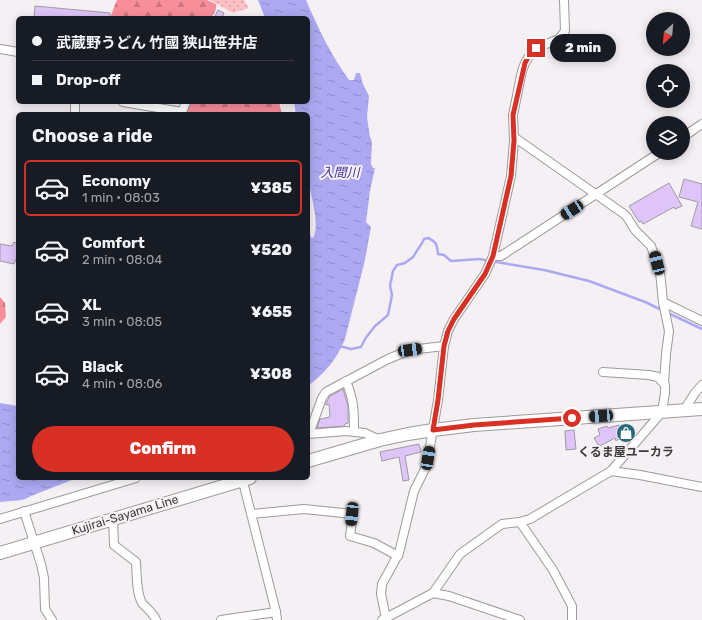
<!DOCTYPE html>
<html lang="en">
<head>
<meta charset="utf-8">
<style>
	body { margin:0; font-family:Rubik,"Noto Sans JP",sans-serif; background:#242831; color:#f1f3f6; height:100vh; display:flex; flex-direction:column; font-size:15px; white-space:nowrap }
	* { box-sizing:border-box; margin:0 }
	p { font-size:13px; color:#9ea1a6 }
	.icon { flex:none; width:22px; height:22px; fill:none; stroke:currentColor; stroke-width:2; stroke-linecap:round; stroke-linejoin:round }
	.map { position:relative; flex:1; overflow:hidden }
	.sheet { position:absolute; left:16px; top:112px; width:294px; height:368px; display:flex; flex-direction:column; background:#171b24; border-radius:6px; box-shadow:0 2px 10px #0003 }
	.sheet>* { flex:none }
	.top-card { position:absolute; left:16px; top:16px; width:294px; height:88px; border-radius:6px; box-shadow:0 2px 10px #0003; display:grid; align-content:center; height:88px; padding:0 16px; background:#171b24 }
	.needle { width:26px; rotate:206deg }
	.controls { position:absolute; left:646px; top:12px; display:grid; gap:8px }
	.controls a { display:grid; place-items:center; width:44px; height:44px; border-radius:50%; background:#171b24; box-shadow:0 2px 10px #0003; font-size:20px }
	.end { position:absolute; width:18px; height:18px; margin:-9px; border:5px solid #d93025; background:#fff; box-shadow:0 0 0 2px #fff }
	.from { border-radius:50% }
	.bubble { position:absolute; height:28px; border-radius:14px; background:#171b24; box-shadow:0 2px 10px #0003; font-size:13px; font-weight:800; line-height:28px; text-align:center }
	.car { position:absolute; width:12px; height:24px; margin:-12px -6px; border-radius:5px; box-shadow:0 0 3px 1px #0007; background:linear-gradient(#222 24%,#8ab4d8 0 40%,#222 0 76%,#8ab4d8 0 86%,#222 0) }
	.top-card b { display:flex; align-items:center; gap:14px; height:38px; font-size:15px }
	.top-card b+b { border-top:1px solid #363941 }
	.top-card i { width:10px; height:10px; background:#f1f3f6 }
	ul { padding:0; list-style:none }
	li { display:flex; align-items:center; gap:12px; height:56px; margin:0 8px 6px; padding:0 8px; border:2px solid transparent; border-radius:6px }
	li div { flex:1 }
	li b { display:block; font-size:15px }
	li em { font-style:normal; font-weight:800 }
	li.selected { border-color:#d93025 }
	li>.icon { width:36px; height:36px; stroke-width:1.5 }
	h2 { padding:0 16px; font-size:18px; line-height:48px }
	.button { display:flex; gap:8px; margin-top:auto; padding:8px 16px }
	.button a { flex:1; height:46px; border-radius:24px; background:#d93025; color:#fff; font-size:16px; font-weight:800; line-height:46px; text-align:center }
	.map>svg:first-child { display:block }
	.forest { fill:url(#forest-firs) }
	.garden { fill:url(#garden-dots) }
	.water { fill:url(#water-ripples) }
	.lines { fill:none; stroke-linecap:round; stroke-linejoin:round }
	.stream { stroke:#aca9f2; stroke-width:2.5 }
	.building { fill:#dec4f9; stroke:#9d9ba0 }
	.minor-casing { stroke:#9d999d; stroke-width:10 }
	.secondary-casing { stroke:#9d999d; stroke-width:14 }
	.minor { stroke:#fff; stroke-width:8 }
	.secondary { stroke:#fff; stroke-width:12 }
	.route { stroke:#d93025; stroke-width:5 }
	.labels { text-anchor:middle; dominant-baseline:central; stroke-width:4; stroke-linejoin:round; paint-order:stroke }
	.poi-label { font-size:12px; font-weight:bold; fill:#3b393b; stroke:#f5f0f4 }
	.street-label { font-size:12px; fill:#3b393b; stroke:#f5f0f4 }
	.water-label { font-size:13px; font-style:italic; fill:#47349b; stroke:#f5f0f4 }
</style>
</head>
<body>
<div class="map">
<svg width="702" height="620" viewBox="0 0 702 620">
	<defs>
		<pattern id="forest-firs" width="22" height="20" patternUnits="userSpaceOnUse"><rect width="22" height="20" fill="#f98e9b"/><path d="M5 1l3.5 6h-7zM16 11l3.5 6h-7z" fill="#cb7580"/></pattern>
		<pattern id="garden-dots" width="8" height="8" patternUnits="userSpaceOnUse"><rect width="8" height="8" fill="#fec0c5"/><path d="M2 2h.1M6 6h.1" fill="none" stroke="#cf9da1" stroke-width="1.8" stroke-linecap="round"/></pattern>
		<pattern id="water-ripples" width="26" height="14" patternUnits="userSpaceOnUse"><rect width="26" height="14" fill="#aca9f2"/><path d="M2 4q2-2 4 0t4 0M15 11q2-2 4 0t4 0" fill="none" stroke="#8d8bc5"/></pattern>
	</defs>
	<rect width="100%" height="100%" fill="#f5f0f4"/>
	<g class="forest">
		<path d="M117,0H207L216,4C217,10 214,14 210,18H110Z"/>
		<polygon points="189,102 279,102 282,114 190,114 185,111"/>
		<polygon points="0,297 5,303 6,317 0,324"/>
	</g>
	<polygon class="garden" points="210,0 244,0 249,8 233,13"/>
	<g class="water">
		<path d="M258,0H306C318,28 331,55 349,80H354L356,73H360L363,84L369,96L367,117L370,137L372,142L371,164L373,168H375L370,191L366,222L371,227L365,260L345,339C337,359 325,373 308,386V228L311,237L313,238C321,223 309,192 308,176C306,156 308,135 308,114H296L294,102H308V18H265Z"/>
		<polygon points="0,403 18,406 18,478 77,478 31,496 25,499 21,500 0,502"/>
	</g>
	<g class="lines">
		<g class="stream">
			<polyline points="668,313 702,329"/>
			<path d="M339,346L351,349L361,347L365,339L375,326L388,315L392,295L390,286L393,271L397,265L405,263L413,257L422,243L424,239L428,238C437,242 437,245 438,254L444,255L451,261L479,259L544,270L589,281L645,302L664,311"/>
		</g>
	</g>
	<g class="building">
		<polygon points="35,6 110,13 110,18 34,18"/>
		<polygon points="218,10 224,13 222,18 214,18"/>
		<polygon points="684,179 702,184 702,229 691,226 698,202 679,197"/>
		<polygon points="669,183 682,206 675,209 674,207 643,224 641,221 639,222 629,206"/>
		<polygon points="14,242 18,244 18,260 16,259 14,264 0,261 0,244 12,246"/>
		<polygon points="343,389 348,406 348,423 345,424 344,426 317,428 320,419 330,417 329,404 326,405 326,403 330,396"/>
		<polygon points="619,425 621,430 628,430 628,436 626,441 621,437 616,441 615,438 600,446 599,444 598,445 594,438 600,435 598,429 607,426 608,428"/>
		<polygon points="574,430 576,449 566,450 565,431"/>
		<polygon points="419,444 421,452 405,456 409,480 403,481 399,457 382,461 380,452"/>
	</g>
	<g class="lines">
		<defs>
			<g id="minor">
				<polyline points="0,49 18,52"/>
				<polyline points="123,102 182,112 186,102"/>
				<polyline points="75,113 75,102"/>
				<polyline points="514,137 624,214 627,217 635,230 651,246 660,272 663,302 669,331 666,354 664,383"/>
				<polyline points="683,137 702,124"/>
				<polyline points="493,256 501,256 659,153"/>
				<polyline points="663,302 702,321"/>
				<path d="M346,381C354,400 354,411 354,431"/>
				<polyline points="684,410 695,393 702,385"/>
				<polyline points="308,434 346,431 365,433 380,440"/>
				<polyline points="309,434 322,398 326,392 388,359 410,350 444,346"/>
				<polyline points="611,471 640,475 702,487"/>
				<polyline points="242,478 276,612"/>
				<polyline points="24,511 41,564 44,578 45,609 52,620"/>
				<polyline points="251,514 304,509 353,514 350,536 374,543 398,556"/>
				<polyline points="0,519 136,478"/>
				<path d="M113,519L114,545L136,562C137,575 136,592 142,603C147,609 153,612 156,620"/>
				<polyline points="520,522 553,570 572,606 572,620"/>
				<polyline points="433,593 460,554 502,524 520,522 530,519 611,471 662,412 665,393 665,385 658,377 649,375 603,372"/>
				<polyline points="386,618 381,594 382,584 399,553 414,491 425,469 428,458 438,400 444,346 448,331 454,319 485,274 493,256 511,176 514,141 513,115 522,71 525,63 531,53 536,48 559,39 565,31 564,0"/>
				<polyline points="221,620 276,612 277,620"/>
				<polyline points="382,620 433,593 449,596 520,620"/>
			</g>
			<g id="secondary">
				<polyline points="308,461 380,440 408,434 433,430 474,425 702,409"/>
				<polyline points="0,553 250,478"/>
			</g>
		</defs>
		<use href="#minor" class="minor-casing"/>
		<use href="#secondary" class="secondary-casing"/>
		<use href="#minor" class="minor"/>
		<use href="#secondary" class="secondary"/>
	</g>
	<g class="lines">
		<polyline class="route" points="536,48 531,52 525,63 513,115 514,141 511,176 493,256 485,274 454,319 448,331 444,346 438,400 433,430 474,425 572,418"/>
	</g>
	<defs>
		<symbol id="shop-disc" viewBox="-11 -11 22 22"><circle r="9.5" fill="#276a7c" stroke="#f5f0f4"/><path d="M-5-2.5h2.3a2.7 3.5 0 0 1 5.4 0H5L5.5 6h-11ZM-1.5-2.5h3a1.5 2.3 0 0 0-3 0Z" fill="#fff"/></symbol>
	</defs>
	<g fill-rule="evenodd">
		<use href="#shop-disc" x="615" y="422" width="22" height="22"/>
	</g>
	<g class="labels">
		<g class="poi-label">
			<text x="626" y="452">くるま屋ユーカラ</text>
		</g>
		<g class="street-label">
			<text transform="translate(125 515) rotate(-17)">Kujirai-Sayama Line</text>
		</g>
		<g class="water-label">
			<text x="340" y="172">入間川</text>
		</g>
	</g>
</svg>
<div class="controls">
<a><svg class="needle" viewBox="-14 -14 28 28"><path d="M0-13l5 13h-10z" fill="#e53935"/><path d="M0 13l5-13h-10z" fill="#9ea1a6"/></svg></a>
<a><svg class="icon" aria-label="locate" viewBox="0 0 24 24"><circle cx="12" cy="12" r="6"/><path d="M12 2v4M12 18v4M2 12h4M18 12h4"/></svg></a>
<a><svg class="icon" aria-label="layers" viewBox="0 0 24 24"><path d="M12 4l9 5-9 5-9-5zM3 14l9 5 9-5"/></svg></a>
</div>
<i class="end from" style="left:572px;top:418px"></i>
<i class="end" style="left:536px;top:48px"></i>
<div class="bubble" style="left:550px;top:34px;width:66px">2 min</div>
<i class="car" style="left:572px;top:210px;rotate:237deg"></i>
<i class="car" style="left:657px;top:263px;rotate:346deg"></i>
<i class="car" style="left:410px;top:350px;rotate:82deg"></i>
<i class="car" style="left:601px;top:416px;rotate:266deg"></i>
<i class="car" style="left:428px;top:458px;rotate:9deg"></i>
<i class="car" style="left:352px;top:514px;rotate:186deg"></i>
<div class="top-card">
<b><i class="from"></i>武蔵野うどん 竹國 狭山笹井店</b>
<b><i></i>Drop-off</b>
</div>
<section class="sheet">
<h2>Choose a ride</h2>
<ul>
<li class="selected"><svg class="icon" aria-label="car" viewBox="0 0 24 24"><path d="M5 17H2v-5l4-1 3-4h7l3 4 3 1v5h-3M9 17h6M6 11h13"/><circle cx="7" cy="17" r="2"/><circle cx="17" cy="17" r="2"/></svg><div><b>Economy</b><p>1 min · 08:03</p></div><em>¥385</em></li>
<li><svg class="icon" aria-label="car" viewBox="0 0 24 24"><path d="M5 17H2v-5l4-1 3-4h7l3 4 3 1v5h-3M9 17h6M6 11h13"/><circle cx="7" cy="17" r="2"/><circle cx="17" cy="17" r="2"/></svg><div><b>Comfort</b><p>2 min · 08:04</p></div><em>¥520</em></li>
<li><svg class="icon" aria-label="car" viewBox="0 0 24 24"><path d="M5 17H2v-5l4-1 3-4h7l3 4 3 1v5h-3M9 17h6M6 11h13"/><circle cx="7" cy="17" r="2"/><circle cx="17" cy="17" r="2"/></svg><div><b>XL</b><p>3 min · 08:05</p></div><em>¥655</em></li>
<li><svg class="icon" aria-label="car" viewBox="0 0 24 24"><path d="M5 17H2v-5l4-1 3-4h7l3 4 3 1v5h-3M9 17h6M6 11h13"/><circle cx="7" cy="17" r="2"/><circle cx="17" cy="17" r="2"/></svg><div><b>Black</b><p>4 min · 08:06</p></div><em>¥308</em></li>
</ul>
<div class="button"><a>Confirm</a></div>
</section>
</div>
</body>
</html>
